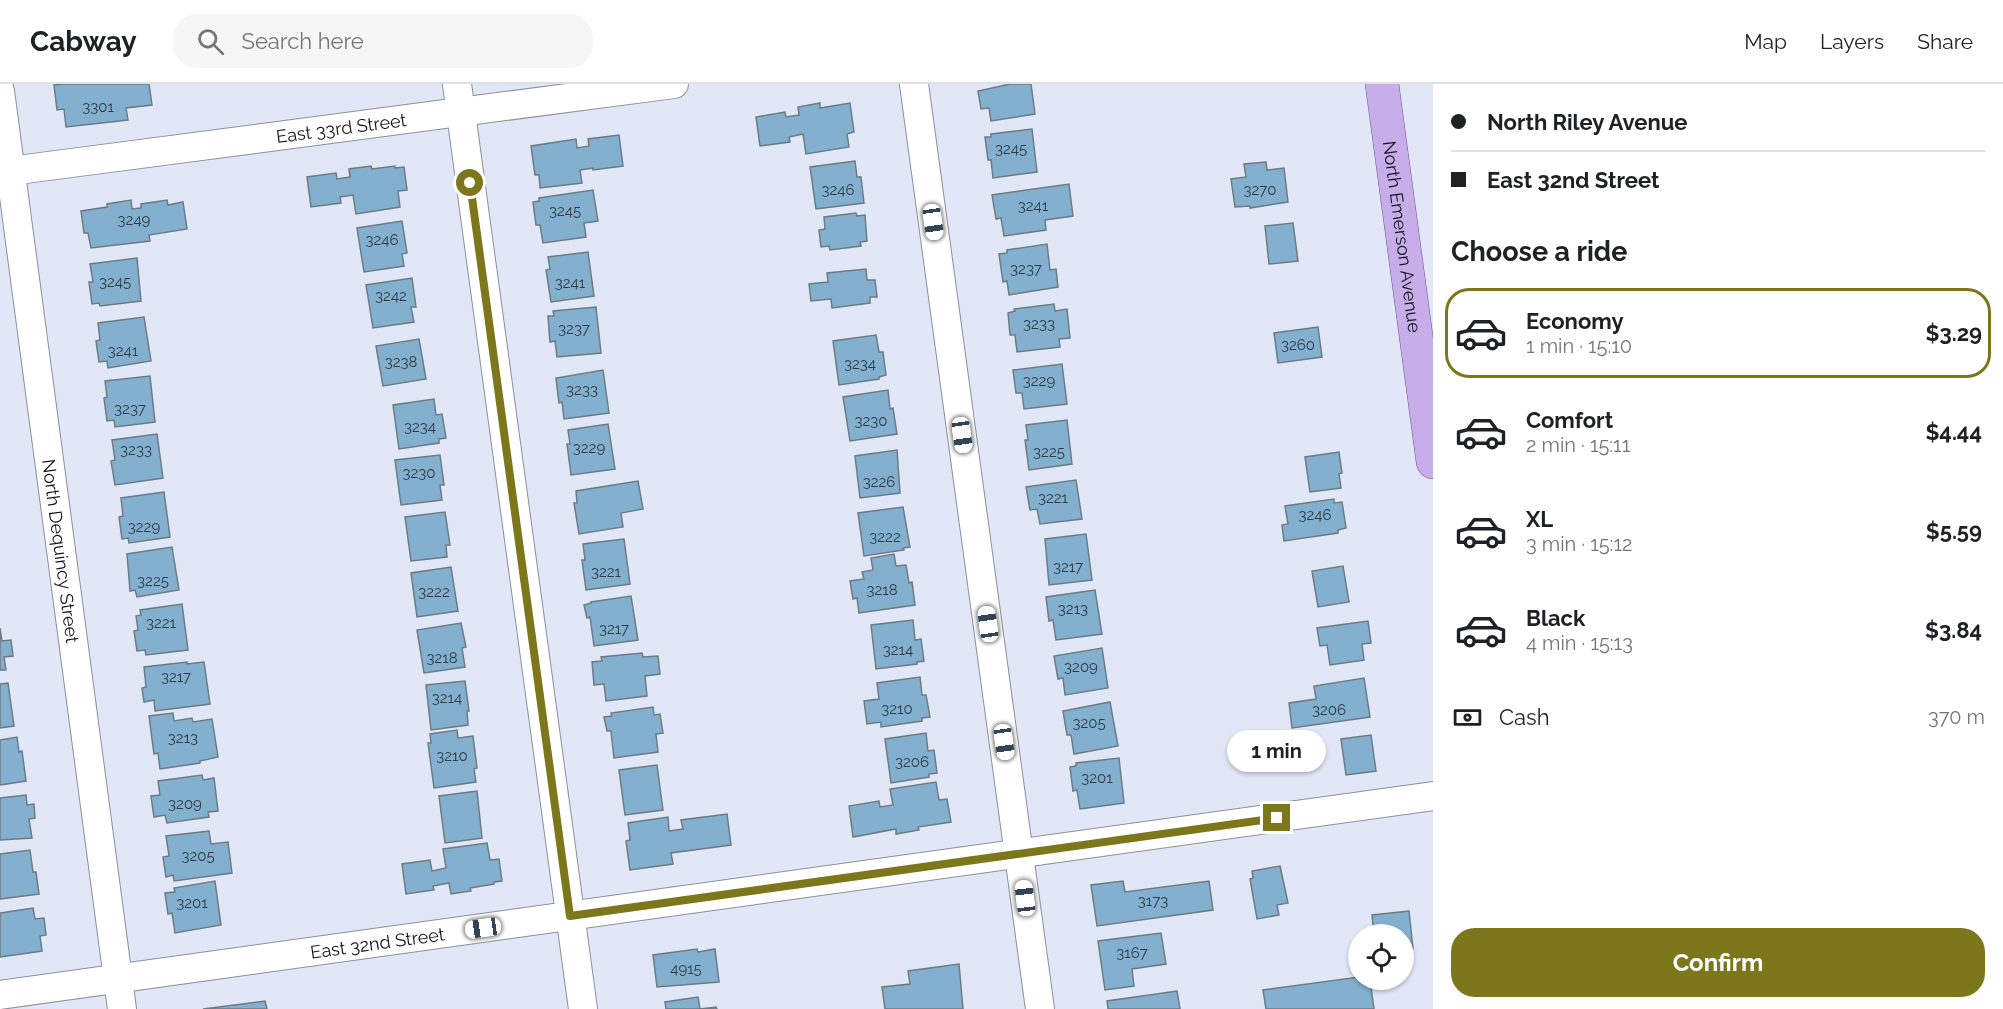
<!DOCTYPE html>
<html lang="en">
<head>
<meta charset="utf-8">
<style>
	body { margin:0; font-family:Raleway,sans-serif; background:#f6f6f6; color:#202124; height:100vh; display:flex; flex-direction:column; font-size:22px; white-space:nowrap }
	* { box-sizing:border-box; margin:0 }
	p { font-size:20px; color:#757577 }
	.icon { flex:none; width:33px; height:33px; fill:none; stroke:currentColor; stroke-width:2; stroke-linecap:round; stroke-linejoin:round }
	.map { position:relative; flex:1; overflow:hidden }
	.side { display:flex; flex-direction:column; background:#fff; width:570px }
	.side>* { flex:none }
	.banner { display:grid; align-content:center; height:132px; padding:0 18px; background:#fff }
	.buttons { position:absolute; left:1348px; top:840px; display:grid; gap:12px }
	.buttons a { display:grid; place-items:center; width:66px; height:66px; border-radius:50%; background:#fff; box-shadow:0 2px 4px #0004; font-size:30px }
	.end { position:absolute; width:27px; height:27px; margin:-14px; border:8px solid #7d771b; background:#fff; box-shadow:0 0 0 3px #fff }
	.from { border-radius:50% }
	.bubble { position:absolute; height:42px; border-radius:21px; background:#fff; box-shadow:0 2px 4px #0004; font-size:20px; font-weight:700; line-height:42px; text-align:center }
	.car { position:absolute; width:18px; height:36px; margin:-18px -9px; border-radius:8px; box-shadow:0 0 4px 2px #0007; background:linear-gradient(#fff 24%,#345 0 40%,#fff 0 76%,#345 0 86%,#fff 0) }
	.banner b { display:flex; align-items:center; gap:21px; height:57px; font-size:22px }
	.banner b+b { border-top:2px solid #e0e0e0 }
	.banner i { width:15px; height:15px; background:#202124 }
	ul { padding:0; list-style:none }
	li { display:flex; align-items:center; gap:18px; height:90px; margin:0 12px 9px; padding:0 6px; border:3px solid transparent; border-radius:24px }
	li div { flex:1 }
	li b { display:block; font-size:22px }
	li em { font-style:normal; font-weight:700 }
	li.active { border-color:#7d771b }
	li>.icon { width:54px; height:54px; stroke-width:1.5 }
	h2 { padding:0 18px; font-size:27px; line-height:72px }
	.pay { display:flex; align-items:center; gap:15px; height:66px; padding:0 18px; font-size:22px }
	.pay p { margin-inline-start:auto }
	.primary-button { display:flex; gap:12px; margin-top:auto; padding:12px 18px }
	.primary-button a { flex:1; height:69px; border-radius:24px; background:#7d771b; color:#fff; font-size:24px; font-weight:700; line-height:69px; text-align:center }
	header { display:flex; align-items:center; gap:36px; box-sizing:border-box; height:84px; padding:0 30px; background:#fff; border-bottom:2px solid #e0e0e0 }
	header strong { font-size:28px }
	nav { display:flex; gap:33px; margin-inline-start:auto; font-size:21px }
	.search { width:420px; height:54px; background:#f6f6f6; display:flex; align-items:center; gap:15px; box-sizing:border-box; padding:0 21px; border-radius:24px; color:#757577; font-size:22px }
	main { display:flex; flex:1; min-height:0 }
	.map>svg:first-child { display:block }
	.building { fill:#82b0ce; stroke:#6d7b84; stroke-width:1.5 }
	.lines { fill:none; stroke-linecap:round; stroke-linejoin:round }
	.minor-casing { stroke:#898f9d; stroke-width:30 }
	.primary-casing { stroke:#705497; stroke-width:34 }
	.minor { stroke:#fff; stroke-width:28 }
	.primary { stroke:#c7ade9; stroke-width:33 }
	.route { stroke:#7d771b; stroke-width:8 }
	.labels { text-anchor:middle; dominant-baseline:central; stroke-width:4.5; stroke-linejoin:round; paint-order:stroke }
	.number-label { font-size:15px; fill:#2f3c47 }
	.street-label { font-size:18px; fill:#13151a; stroke:#f1f5fe }
</style>
</head>
<body>
<header>
<strong>Cabway</strong>
<div class="search"><svg class="icon" aria-label="search" viewBox="0 0 24 24"><circle cx="10" cy="10" r="6"/><path d="M15 15l6 6"/></svg>Search here</div>
<nav><a>Map</a><a>Layers</a><a>Share</a></nav>
</header>
<main>
<div class="map">
<svg width="1433" height="925" viewBox="0 0 1433 925">
	<rect width="100%" height="100%" fill="#e2e7f7"/>
	<g class="building">
		<polygon points="63,0 149,0 152,21 126,24 128,36 66,43 64,25 57,26 54,1"/>
		<polygon points="1010,0 1031,0 1035,30 991,37 989,24 981,25 978,7"/>
		<polygon points="820,19 820,24 850,19 854,48 847,50 849,63 806,70 803,50 789,53 790,58 760,62 756,33 785,28 786,33 799,31 798,23"/>
		<polygon points="1032,45 1037,88 993,94 991,76 988,76 985,53 991,53 991,50"/>
		<polygon points="619,51 623,82 593,86 593,84 580,86 582,99 540,104 539,91 535,91 531,62 576,55 577,64 589,62 588,55"/>
		<polygon points="855,77 857,93 861,93 864,119 816,125 810,83"/>
		<polygon points="1266,78 1267,86 1284,84 1288,118 1250,124 1250,122 1235,123 1231,95 1246,93 1244,80"/>
		<polygon points="371,82 372,85 395,82 395,84 404,83 407,106 398,107 400,123 356,130 353,111 340,113 341,119 311,123 307,93 336,89 337,95 350,93 349,85"/>
		<polygon points="1069,100 1073,132 1045,136 1046,146 1004,152 1001,134 996,135 992,111"/>
		<polygon points="593,106 598,137 584,139 586,153 543,159 540,141 536,141 533,118 539,117 539,114"/>
		<polygon points="131,116 132,125 141,124 141,120 167,116 168,121 183,118 187,145 149,151 150,157 91,164 88,149 84,149 81,127 107,123 107,120"/>
		<polygon points="856,129 857,132 865,131 867,157 860,158 861,162 830,166 829,162 821,163 819,146 825,145 824,133"/>
		<polygon points="402,137 407,169 402,170 404,182 364,188 357,144"/>
		<polygon points="1293,139 1298,177 1269,180 1265,142"/>
		<polygon points="1047,160 1050,186 1056,185 1058,203 1009,211 1007,197 1003,198 999,170 1007,169 1007,166"/>
		<polygon points="588,168 594,212 551,218 546,186 550,185 548,173"/>
		<polygon points="137,174 141,217 100,222 99,219 92,220 89,198 93,198 90,180"/>
		<polygon points="866,185 867,196 875,196 877,213 870,213 870,219 832,224 831,215 811,217 809,200 828,198 827,189"/>
		<polygon points="412,194 416,223 411,223 414,238 373,244 366,201"/>
		<polygon points="1054,220 1055,227 1067,225 1070,254 1059,255 1060,263 1017,268 1015,251 1010,251 1008,229 1015,227 1014,225"/>
		<polygon points="596,223 601,269 557,273 555,257 550,258 548,232 554,232 553,227"/>
		<polygon points="144,233 151,277 108,284 107,277 99,278 96,257 100,256 98,239"/>
		<polygon points="1318,243 1322,273 1278,279 1274,249"/>
		<polygon points="876,251 879,268 883,268 886,291 879,293 879,295 839,301 833,257"/>
		<polygon points="419,255 426,295 383,302 376,262"/>
		<polygon points="1062,280 1067,320 1024,325 1022,309 1016,309 1013,286"/>
		<polygon points="603,286 609,329 564,335 562,318 559,319 556,294"/>
		<polygon points="150,292 155,338 115,343 114,336 107,337 104,314 107,313 105,297"/>
		<polygon points="888,306 890,325 893,324 897,350 850,357 843,313"/>
		<polygon points="434,315 436,331 442,330 446,354 439,355 439,359 399,365 393,321"/>
		<polygon points="1067,336 1072,380 1029,386 1025,356 1028,356 1026,341"/>
		<polygon points="608,340 615,385 571,391 567,360 570,360 568,346"/>
		<polygon points="157,350 163,394 115,401 111,377 115,376 112,356"/>
		<polygon points="897,366 900,409 860,414 855,372"/>
		<polygon points="1339,368 1342,389 1339,390 1341,404 1310,408 1305,373"/>
		<polygon points="440,371 444,401 440,401 442,416 401,421 395,376"/>
		<polygon points="1076,396 1082,435 1040,440 1037,425 1030,426 1026,403"/>
		<polygon points="638,397 643,425 621,429 623,443 579,450 574,419 577,419 576,407"/>
		<polygon points="164,408 170,453 129,459 128,454 122,455 119,433 123,432 121,414"/>
		<polygon points="1334,415 1334,419 1342,418 1346,444 1338,446 1338,449 1284,457 1282,441 1288,440 1285,422"/>
		<polygon points="903,423 910,463 903,464 904,466 864,472 858,429"/>
		<polygon points="445,428 450,461 446,461 447,473 411,477 405,433"/>
		<polygon points="1086,450 1092,496 1049,501 1045,455"/>
		<polygon points="624,455 630,500 586,506 582,476 585,476 583,460"/>
		<polygon points="172,463 179,506 137,513 135,506 130,507 127,470"/>
		<polygon points="894,470 896,482 906,481 909,499 912,498 915,521 859,529 857,514 853,515 850,497 864,495 862,488 873,486 871,474"/>
		<polygon points="1343,482 1349,518 1318,523 1312,487"/>
		<polygon points="451,483 458,527 417,533 411,489"/>
		<polygon points="1095,506 1102,550 1056,556 1053,536 1049,537 1046,513"/>
		<polygon points="631,512 638,556 594,562 590,533 587,534 584,521 591,519 591,518"/>
		<polygon points="182,520 188,566 146,571 145,566 137,567 134,547 138,546 136,532 141,531 140,526"/>
		<polygon points="913,536 915,556 921,555 924,577 917,578 917,580 876,585 871,541"/>
		<polygon points="1368,537 1371,559 1362,560 1364,576 1330,581 1327,561 1320,562 1317,544"/>
		<polygon points="461,539 466,563 462,564 465,583 424,589 417,546"/>
		<polygon points="0,544 2,557 11,556 13,572 4,573 6,586 0,586"/>
		<polygon points="1102,564 1108,604 1065,611 1063,594 1058,595 1054,572"/>
		<polygon points="642,569 643,573 658,572 660,590 645,592 647,612 606,617 604,600 594,601 592,578 602,577 601,573"/>
		<polygon points="187,578 187,580 204,578 210,620 155,627 154,616 144,618 142,604 146,603 144,583"/>
		<polygon points="920,593 922,611 926,611 930,633 922,634 922,637 881,643 881,638 867,640 864,617 879,615 877,599"/>
		<polygon points="1364,594 1370,633 1292,644 1289,619 1316,615 1314,602"/>
		<polygon points="465,597 469,627 467,627 468,641 431,646 426,601"/>
		<polygon points="8,599 14,642 0,644 0,600"/>
		<polygon points="1110,618 1118,662 1074,670 1071,651 1067,651 1063,627"/>
		<polygon points="653,623 654,631 660,630 663,649 656,650 658,668 614,674 611,647 607,647 604,633 612,632 611,629"/>
		<polygon points="173,629 174,637 192,634 193,638 212,635 218,673 200,677 200,679 160,685 158,669 154,670 149,632"/>
		<polygon points="457,646 458,654 473,652 477,684 474,685 476,698 434,704 428,659 431,659 430,650"/>
		<polygon points="926,649 928,667 934,666 937,689 929,690 929,693 891,699 885,655"/>
		<polygon points="1371,651 1376,687 1346,691 1341,655"/>
		<polygon points="17,653 19,668 22,667 26,697 0,701 0,656"/>
		<polygon points="1119,674 1124,719 1080,725 1077,706 1073,707 1070,683 1076,682 1076,679"/>
		<polygon points="657,681 663,726 625,731 619,686"/>
		<polygon points="202,691 203,696 214,694 218,727 208,728 209,733 167,739 165,731 154,733 151,712 160,711 158,697"/>
		<polygon points="936,698 939,716 947,715 951,738 918,743 919,746 896,750 896,745 853,753 849,722 879,717 880,723 893,721 890,705"/>
		<polygon points="477,707 482,754 445,759 439,712"/>
		<polygon points="26,711 27,721 34,720 35,734 29,735 32,754 0,756 0,714"/>
		<polygon points="727,730 731,761 671,769 673,780 630,786 626,757 630,756 628,739 668,733 669,747 683,745 681,736"/>
		<polygon points="209,747 211,760 228,758 232,789 174,797 173,791 166,793 163,773 169,772 166,752"/>
		<polygon points="487,759 490,776 499,775 502,797 494,798 494,800 470,804 471,807 451,810 449,799 433,802 434,806 406,810 402,780 430,776 432,787 446,784 443,765"/>
		<polygon points="30,766 33,788 36,788 39,810 0,815 0,770"/>
		<polygon points="1280,782 1288,819 1277,821 1279,831 1257,835 1250,795 1253,794 1252,787"/>
		<polygon points="215,797 221,841 175,849 172,829 168,830 165,809 175,808 174,804"/>
		<polygon points="1123,797 1125,808 1209,797 1213,826 1097,842 1091,801"/>
		<polygon points="33,824 35,835 44,834 46,851 40,852 42,867 0,873 0,829"/>
		<polygon points="1409,827 1413,865 1404,866 1404,850 1374,850 1372,831"/>
		<polygon points="1161,849 1166,880 1132,885 1134,902 1105,906 1098,857"/>
		<polygon points="697,865 698,868 715,865 719,898 657,903 653,871"/>
		<polygon points="959,880 963,925 885,925 882,903 910,900 908,887"/>
		<polygon points="1359,893 1359,896 1370,896 1374,925 1266,925 1263,906"/>
		<polygon points="1177,907 1180,925 1108,925 1107,917"/>
		<polygon points="698,913 700,925 716,923 717,925 666,925 665,918"/>
		<polygon points="265,917 267,925 203,925"/>
	</g>
	<g class="lines">
		<defs>
			<g id="minor">
				<polyline points="457,0 583,925"/>
				<polyline points="914,0 1040,925"/>
				<path id="s1" d="M0,7L122,925"/>
				<path id="s2" d="M10,87L674,0"/>
				<path id="s3" d="M0,911L1433,712"/>
			</g>
			<g id="primary">
				<path id="s4" d="M1382,0L1433,378"/>
			</g>
		</defs>
		<use href="#minor" class="minor-casing"/>
		<use href="#primary" class="primary-casing"/>
		<use href="#minor" class="minor"/>
		<use href="#primary" class="primary"/>
	</g>
	<g class="lines">
		<polyline class="route" points="470,99 570,832 1277,734"/>
	</g>
	<g class="labels">
		<g class="number-label">
			<text x="98" y="23">3301</text>
			<text x="1011" y="65">3245</text>
			<text x="838" y="106">3246</text>
			<text x="1260" y="106">3270</text>
			<text x="1033" y="122">3241</text>
			<text x="565" y="127">3245</text>
			<text x="134" y="136">3249</text>
			<text x="382" y="156">3246</text>
			<text x="1026" y="185">3237</text>
			<text x="115" y="198">3245</text>
			<text x="570" y="199">3241</text>
			<text x="391" y="212">3242</text>
			<text x="1039" y="240">3233</text>
			<text x="574" y="245">3237</text>
			<text x="1298" y="261">3260</text>
			<text x="123" y="267">3241</text>
			<text x="401" y="278">3238</text>
			<text x="860" y="280">3234</text>
			<text x="1039" y="297">3229</text>
			<text x="582" y="306">3233</text>
			<text x="130" y="325">3237</text>
			<text x="871" y="337">3230</text>
			<text x="420" y="343">3234</text>
			<text x="589" y="364">3229</text>
			<text x="136" y="366">3233</text>
			<text x="1049" y="368">3225</text>
			<text x="419" y="389">3230</text>
			<text x="879" y="398">3226</text>
			<text x="1053" y="414">3221</text>
			<text x="1315" y="431">3246</text>
			<text x="144" y="443">3229</text>
			<text x="885" y="453">3222</text>
			<text x="1068" y="483">3217</text>
			<text x="606" y="488">3221</text>
			<text x="153" y="497">3225</text>
			<text x="882" y="506">3218</text>
			<text x="434" y="508">3222</text>
			<text x="1073" y="525">3213</text>
			<text x="161" y="539">3221</text>
			<text x="614" y="545">3217</text>
			<text x="898" y="566">3214</text>
			<text x="442" y="574">3218</text>
			<text x="1081" y="583">3209</text>
			<text x="176" y="593">3217</text>
			<text x="447" y="614">3214</text>
			<text x="897" y="625">3210</text>
			<text x="1329" y="626">3206</text>
			<text x="1089" y="639">3205</text>
			<text x="183" y="654">3213</text>
			<text x="452" y="672">3210</text>
			<text x="912" y="678">3206</text>
			<text x="1097" y="694">3201</text>
			<text x="185" y="720">3209</text>
			<text x="198" y="772">3205</text>
			<text x="1153" y="817">3173</text>
			<text x="192" y="819">3201</text>
			<text x="1132" y="869">3167</text>
			<text x="686" y="885">4915</text>
		</g>
		<g class="street-label">
			<text stroke="none"><textPath href="#s2" startOffset="334">East 33rd Street</textPath></text>
			<text stroke="none"><textPath href="#s4" startOffset="154">North Emerson Avenue</textPath></text>
			<text stroke="none"><textPath href="#s1" startOffset="464">North Dequincy Street</textPath></text>
			<text stroke="none"><textPath href="#s3" startOffset="381">East 32nd Street</textPath></text>
		</g>
	</g>
</svg>
<div class="buttons">
<a><svg class="icon" aria-label="locate" viewBox="0 0 24 24"><circle cx="12" cy="12" r="6"/><path d="M12 2v4M12 18v4M2 12h4M18 12h4"/></svg></a>
</div>
<i class="end from" style="left:470px;top:99px"></i>
<i class="end" style="left:1277px;top:734px"></i>
<div class="bubble" style="left:1227px;top:646px;width:99px">1 min</div>
<i class="car" style="left:933px;top:138px;rotate:172deg"></i>
<i class="car" style="left:962px;top:351px;rotate:172deg"></i>
<i class="car" style="left:988px;top:540px;rotate:352deg"></i>
<i class="car" style="left:1004px;top:658px;rotate:172deg"></i>
<i class="car" style="left:1025px;top:814px;rotate:353deg"></i>
<i class="car" style="left:483px;top:844px;rotate:262deg"></i>
</div>
<section class="side">
<div class="banner">
<b><i class="from"></i>North Riley Avenue</b>
<b><i></i>East 32nd Street</b>
</div>
<h2>Choose a ride</h2>
<ul>
<li class="active"><svg class="icon" aria-label="car" viewBox="0 0 24 24"><path d="M5 17H2v-5l4-1 3-4h7l3 4 3 1v5h-3M9 17h6M6 11h13"/><circle cx="7" cy="17" r="2"/><circle cx="17" cy="17" r="2"/></svg><div><b>Economy</b><p>1 min · 15:10</p></div><em>$3.29</em></li>
<li><svg class="icon" aria-label="car" viewBox="0 0 24 24"><path d="M5 17H2v-5l4-1 3-4h7l3 4 3 1v5h-3M9 17h6M6 11h13"/><circle cx="7" cy="17" r="2"/><circle cx="17" cy="17" r="2"/></svg><div><b>Comfort</b><p>2 min · 15:11</p></div><em>$4.44</em></li>
<li><svg class="icon" aria-label="car" viewBox="0 0 24 24"><path d="M5 17H2v-5l4-1 3-4h7l3 4 3 1v5h-3M9 17h6M6 11h13"/><circle cx="7" cy="17" r="2"/><circle cx="17" cy="17" r="2"/></svg><div><b>XL</b><p>3 min · 15:12</p></div><em>$5.59</em></li>
<li><svg class="icon" aria-label="car" viewBox="0 0 24 24"><path d="M5 17H2v-5l4-1 3-4h7l3 4 3 1v5h-3M9 17h6M6 11h13"/><circle cx="7" cy="17" r="2"/><circle cx="17" cy="17" r="2"/></svg><div><b>Black</b><p>4 min · 15:13</p></div><em>$3.84</em></li>
</ul>
<div class="pay"><svg class="icon" aria-label="cash" viewBox="0 0 24 24"><path d="M3 7h18v10H3z"/><circle cx="12" cy="12" r="2"/></svg>Cash<p>370 m</p></div>
<div class="primary-button"><a>Confirm</a></div>
</section>
</main>
</body>
</html>
